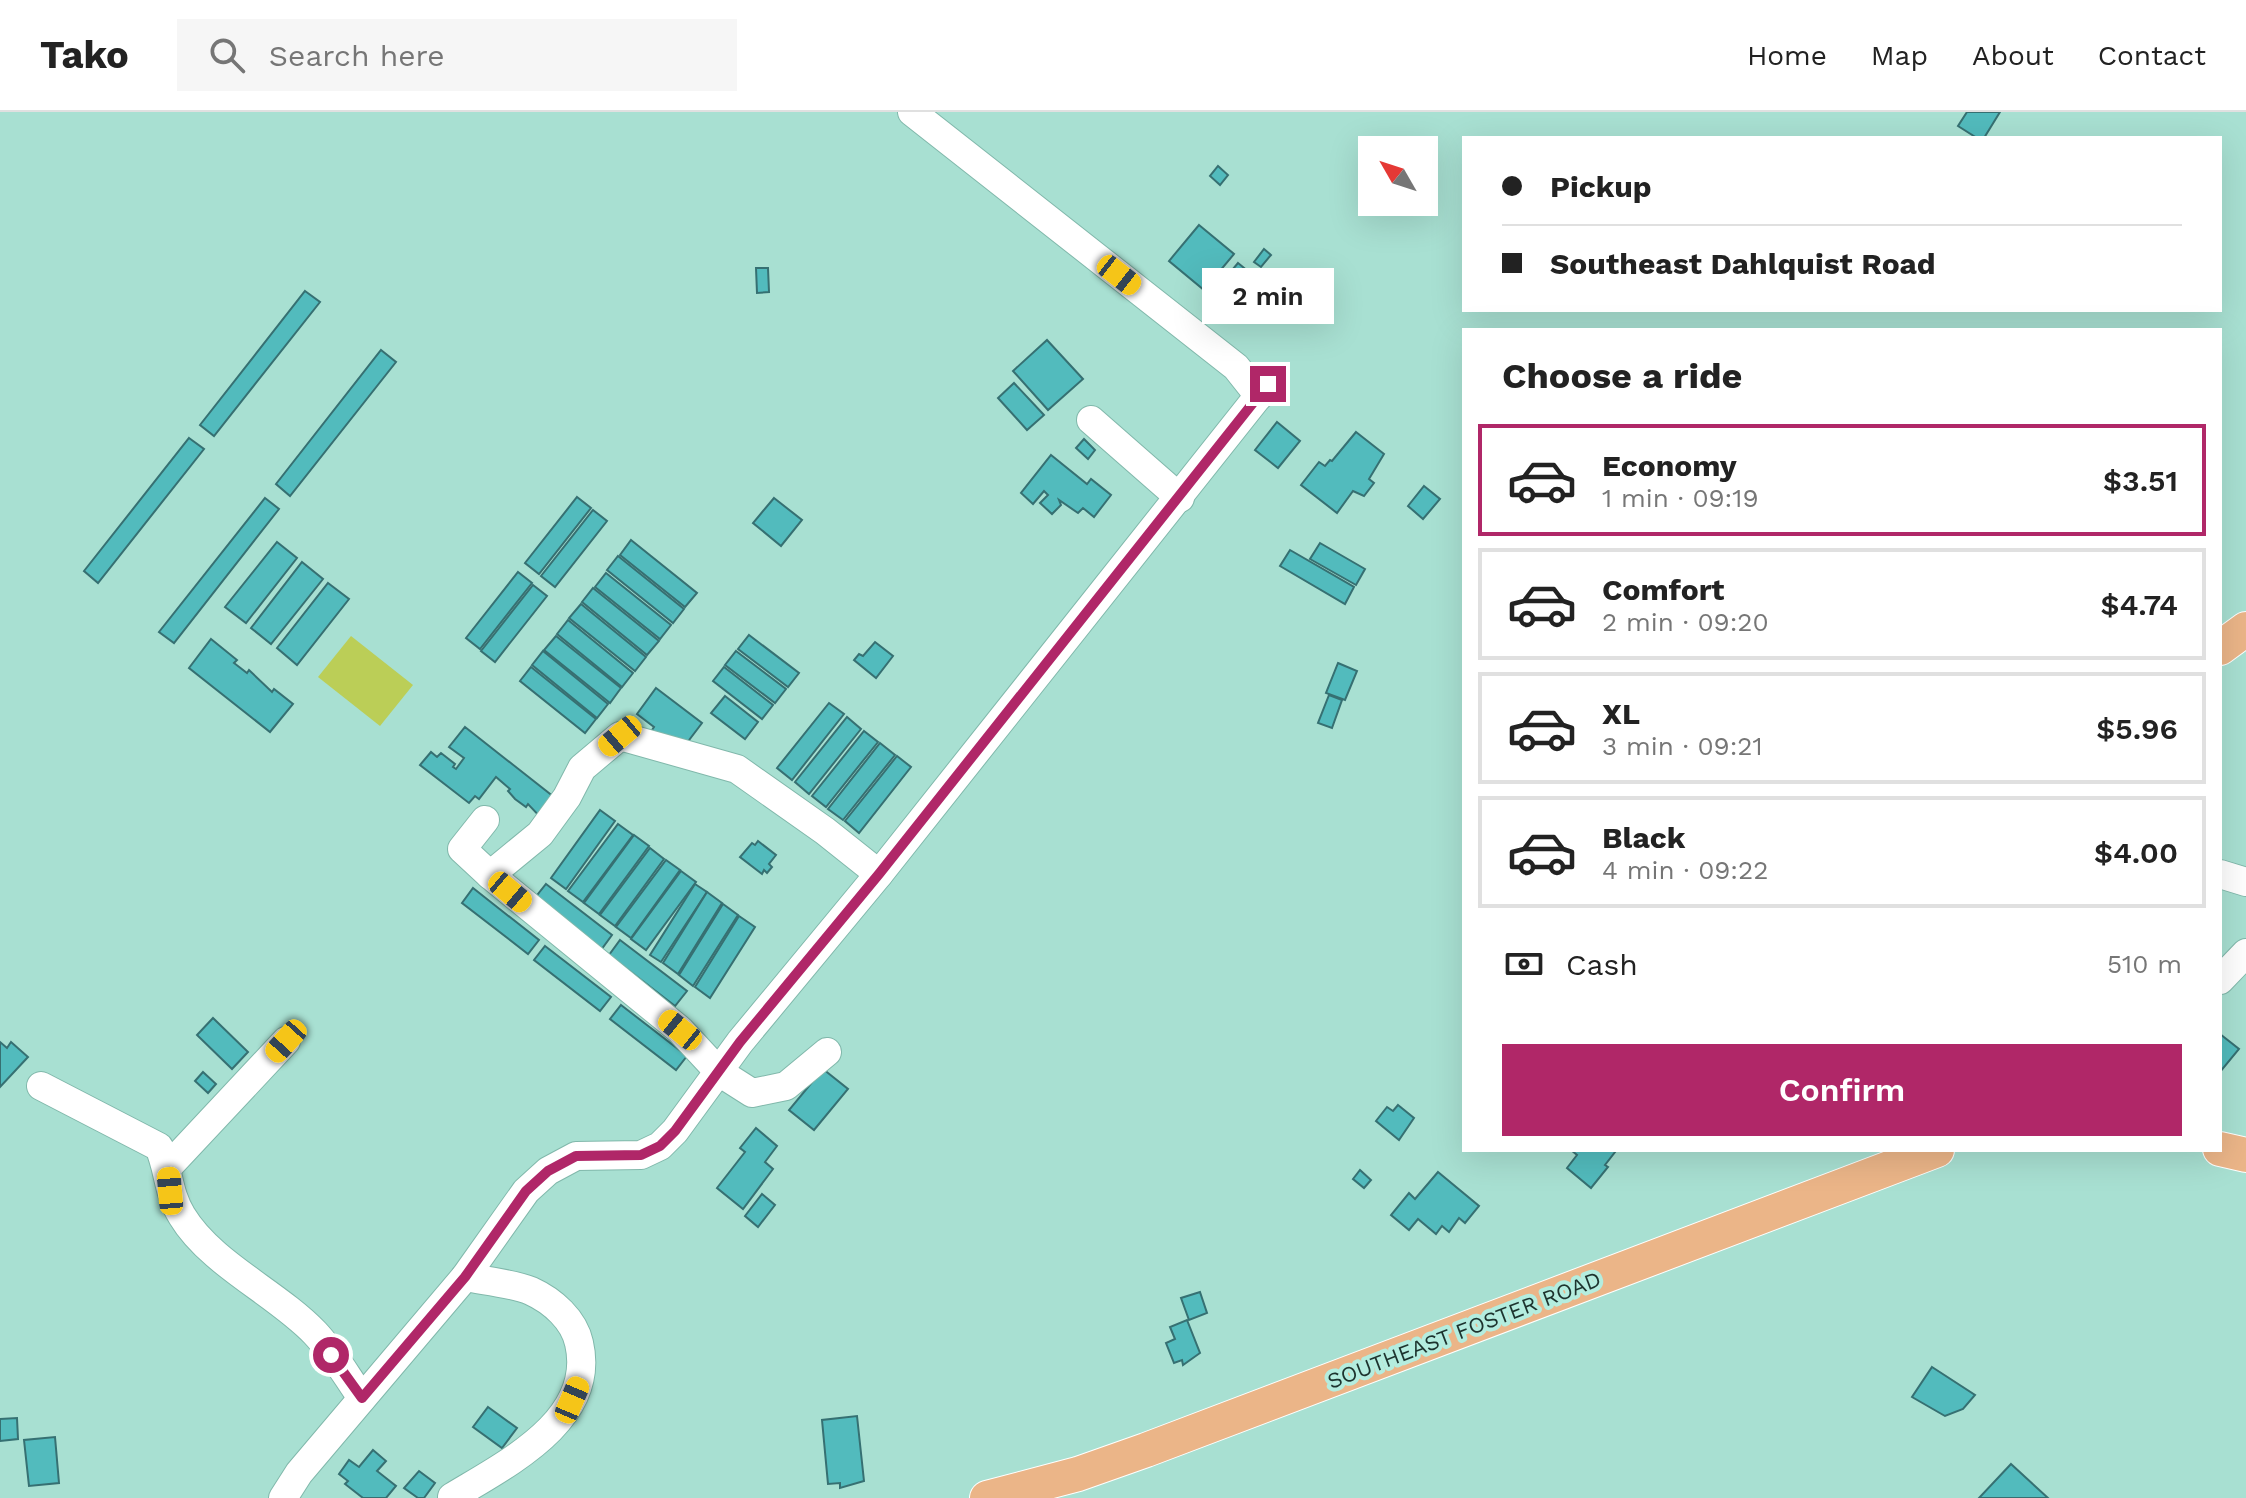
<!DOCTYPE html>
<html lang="en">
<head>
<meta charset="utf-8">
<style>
	body { margin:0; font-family:"Work Sans",sans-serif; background:#f6f6f6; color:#222; height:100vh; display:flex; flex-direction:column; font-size:30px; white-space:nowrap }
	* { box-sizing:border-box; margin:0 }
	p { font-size:26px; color:#767676 }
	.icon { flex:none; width:44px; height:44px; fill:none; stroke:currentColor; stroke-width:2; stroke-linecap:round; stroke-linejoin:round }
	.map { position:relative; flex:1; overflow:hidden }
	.sheet { position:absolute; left:1462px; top:216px; width:760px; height:824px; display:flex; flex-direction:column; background:#fff; border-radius:0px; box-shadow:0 8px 32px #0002 }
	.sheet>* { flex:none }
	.hud { position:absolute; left:1462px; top:24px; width:760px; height:176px; border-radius:0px; box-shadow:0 8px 32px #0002; display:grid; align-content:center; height:176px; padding:0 40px; background:#fff }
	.needle { width:52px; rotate:309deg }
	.buttons { position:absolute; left:1358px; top:24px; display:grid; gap:16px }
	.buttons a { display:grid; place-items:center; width:80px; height:80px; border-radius:0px; background:#fff; box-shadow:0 8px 32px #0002; font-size:40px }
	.end { position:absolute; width:36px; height:36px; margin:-18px; border:10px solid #b02768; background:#fff; box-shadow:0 0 0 4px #fff }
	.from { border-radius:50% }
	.bubble { position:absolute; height:56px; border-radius:0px; background:#fff; box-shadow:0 8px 32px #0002; font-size:26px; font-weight:600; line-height:56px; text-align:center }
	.car { position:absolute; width:24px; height:48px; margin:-24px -12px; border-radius:10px; box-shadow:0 0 6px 2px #0007; background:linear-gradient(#f5c518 24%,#345 0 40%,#f5c518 0 76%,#345 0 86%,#f5c518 0) }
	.hud b { display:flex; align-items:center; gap:28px; height:76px; font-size:30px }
	.hud b+b { border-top:2px solid #e0e0e0 }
	.hud i { width:20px; height:20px; background:#222 }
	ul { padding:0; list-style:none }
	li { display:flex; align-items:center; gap:24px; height:112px; margin:0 16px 12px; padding:0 24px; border:4px solid #e0e0e0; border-radius:0px }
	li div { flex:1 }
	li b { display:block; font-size:30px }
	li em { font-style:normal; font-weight:600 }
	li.active { border-color:#b02768 }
	li>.icon { width:72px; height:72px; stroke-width:1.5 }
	h2 { padding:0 40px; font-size:36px; line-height:96px }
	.pay { display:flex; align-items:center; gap:20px; height:88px; padding:0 40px; font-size:30px }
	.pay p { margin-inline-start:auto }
	.primary-button { display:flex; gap:16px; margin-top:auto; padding:16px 40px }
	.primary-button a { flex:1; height:92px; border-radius:0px; background:#b02768; color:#fff; font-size:32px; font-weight:600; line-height:92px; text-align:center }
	header { display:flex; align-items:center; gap:48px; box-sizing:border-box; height:112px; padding:0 40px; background:#fff; border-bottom:2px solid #e0e0e0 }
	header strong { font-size:38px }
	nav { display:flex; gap:44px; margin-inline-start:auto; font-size:28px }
	.search { width:560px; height:72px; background:#f6f6f6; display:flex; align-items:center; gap:20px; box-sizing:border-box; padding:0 28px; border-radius:0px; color:#767676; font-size:30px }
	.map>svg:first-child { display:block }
	.green { fill:#bbce57 }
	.building { fill:#52bbbd; stroke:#367072; stroke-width:2 }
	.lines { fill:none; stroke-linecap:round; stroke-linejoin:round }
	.minor-casing { stroke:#81b8ab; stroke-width:30 }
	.major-casing { stroke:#fff; stroke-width:36 }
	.minor { stroke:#fff; stroke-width:28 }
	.major { stroke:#ebb588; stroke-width:34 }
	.route { stroke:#b02768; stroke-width:10 }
	.labels { text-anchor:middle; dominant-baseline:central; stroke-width:8; stroke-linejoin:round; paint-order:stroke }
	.street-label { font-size:22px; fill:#1d332e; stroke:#b4eddf }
</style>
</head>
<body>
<header>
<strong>Tako</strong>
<div class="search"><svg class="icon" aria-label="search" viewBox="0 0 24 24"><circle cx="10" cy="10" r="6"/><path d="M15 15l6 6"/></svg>Search here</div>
<nav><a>Home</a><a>Map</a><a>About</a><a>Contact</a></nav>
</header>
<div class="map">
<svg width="2246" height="1386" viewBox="0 0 2246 1386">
	<rect width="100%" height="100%" fill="#a8e0d2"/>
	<polygon class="green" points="351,524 413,573 380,614 318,565"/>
	<g class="building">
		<polygon points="1967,0 2000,0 1984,26 1977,26 1958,14"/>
		<polygon points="1218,54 1228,63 1220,73 1210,64"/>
		<polygon points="1199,113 1234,142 1204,178 1169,149"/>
		<polygon points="1264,137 1271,143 1261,155 1254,150"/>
		<polygon points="1238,151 1255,165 1250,171 1258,178 1248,191 1222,170"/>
		<polygon points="756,156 768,156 769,180 757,181"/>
		<polygon points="305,179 320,190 214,324 200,313"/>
		<polygon points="1047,228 1083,267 1048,298 1013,259"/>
		<polygon points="381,238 396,250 290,384 276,372"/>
		<polygon points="1014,271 1044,303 1027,318 998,286"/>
		<polygon points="1277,310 1300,329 1278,356 1255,338"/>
		<polygon points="1356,320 1384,342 1369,367 1374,371 1364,384 1353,379 1337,401 1301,373 1319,350 1325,354 1330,348 1332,349"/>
		<polygon points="189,326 204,337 98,471 84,459"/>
		<polygon points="1084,327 1095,338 1088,347 1076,336"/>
		<polygon points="1051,343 1087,372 1091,367 1111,383 1094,405 1083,396 1078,401 1059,388 1061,393 1052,402 1040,391 1048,383 1044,379 1033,392 1021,381"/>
		<polygon points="1424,374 1440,387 1423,407 1408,394"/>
		<polygon points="577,385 591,396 539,462 525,451"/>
		<polygon points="265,386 279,397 174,531 159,520"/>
		<polygon points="774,386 802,408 781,434 753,411"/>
		<polygon points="593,398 607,409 555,475 541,464"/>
		<polygon points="631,428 697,481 685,495 620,443"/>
		<polygon points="277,430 297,446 246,511 225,495"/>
		<polygon points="1320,431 1365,457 1356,473 1310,447"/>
		<polygon points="1290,438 1354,475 1345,492 1280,454"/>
		<polygon points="618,444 684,497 673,511 607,458"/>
		<polygon points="302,450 323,467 271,532 251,516"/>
		<polygon points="518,460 532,471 480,537 466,526"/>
		<polygon points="606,461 671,513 660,527 595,475"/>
		<polygon points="328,471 349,487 297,553 277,536"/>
		<polygon points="533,473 547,484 495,550 481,539"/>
		<polygon points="593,476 659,529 647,543 582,490"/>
		<polygon points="581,492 646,545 635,559 569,506"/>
		<polygon points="568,508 633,561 622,575 557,522"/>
		<polygon points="749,523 799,561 788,575 738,537"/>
		<polygon points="556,524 621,576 610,591 544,538"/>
		<polygon points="211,527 237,548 234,551 247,561 249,558 272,580 274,577 293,592 270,620 189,556"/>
		<polygon points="875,530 893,544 876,566 854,548 859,542 863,544"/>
		<polygon points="543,539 608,592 597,606 532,553"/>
		<polygon points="736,539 786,577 775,591 725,553"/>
		<polygon points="1338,551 1357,559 1345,588 1326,581"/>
		<polygon points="531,555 596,607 585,621 520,569"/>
		<polygon points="724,555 773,593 762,607 713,569"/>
		<polygon points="656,576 702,611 683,636 650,621 654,615 637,602"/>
		<polygon points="1329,583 1342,588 1332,616 1318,611"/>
		<polygon points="725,584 758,610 745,627 711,601"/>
		<polygon points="829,591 844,602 792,668 777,656"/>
		<polygon points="847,605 861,617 809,682 795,670"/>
		<polygon points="465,615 559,689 544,709 528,692 526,695 515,687 508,679 510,677 496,665 479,687 475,684 469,691 420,653 431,640 437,645 441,641 455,652 453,655 456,657 464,646 449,635"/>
		<polygon points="864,619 878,630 826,695 812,684"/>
		<polygon points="880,631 895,643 843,708 828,697"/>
		<polygon points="897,644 911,655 859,721 845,709"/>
		<polygon points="600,698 615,709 566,777 551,766"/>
		<polygon points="618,712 633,723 583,790 568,779"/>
		<polygon points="634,723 649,734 599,802 584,791"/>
		<polygon points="758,729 776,743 769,752 772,755 767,761 764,758 762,762 740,745 752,731 755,733"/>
		<polygon points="650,736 664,747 615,814 600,803"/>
		<polygon points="666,748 680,758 631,826 616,815"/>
		<polygon points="681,759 696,770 646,838 631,827"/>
		<polygon points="546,772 612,823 601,838 534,787"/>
		<polygon points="695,772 707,780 661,850 650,843"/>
		<polygon points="473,776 539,828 528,842 462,791"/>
		<polygon points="707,780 722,791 678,862 663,851"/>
		<polygon points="723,792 738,803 693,874 679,863"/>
		<polygon points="739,804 755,815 710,886 695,875"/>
		<polygon points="620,828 687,879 675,894 609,843"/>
		<polygon points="545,834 611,885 600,899 534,848"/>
		<polygon points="621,893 687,944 676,958 610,907"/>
		<polygon points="213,906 248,940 232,957 197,923"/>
		<polygon points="2220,922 2239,937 2220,960"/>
		<polygon points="0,930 7,936 11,930 28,945 0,975"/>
		<polygon points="823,957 848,977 814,1018 789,998"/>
		<polygon points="203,960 216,972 208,981 195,969"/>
		<polygon points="1398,993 1414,1006 1399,1028 1376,1009 1387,995 1393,999"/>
		<polygon points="756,1016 777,1034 765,1050 773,1057 743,1097 717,1076 745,1040 740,1036"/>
		<polygon points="1571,1038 1613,1038 1615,1040 1605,1053 1608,1055 1591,1076 1567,1056 1577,1043"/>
		<polygon points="1360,1058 1371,1068 1364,1076 1353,1067"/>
		<polygon points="1438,1060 1479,1094 1465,1111 1459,1106 1449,1120 1442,1114 1436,1122 1418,1107 1409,1118 1391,1103 1409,1081 1415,1087"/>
		<polygon points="762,1082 775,1093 758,1115 745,1104"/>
		<polygon points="1200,1180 1207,1201 1189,1208 1181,1186"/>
		<polygon points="1187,1208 1200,1241 1183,1253 1182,1248 1174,1251 1166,1231 1175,1227 1170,1215"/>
		<polygon points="1932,1255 1975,1283 1963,1297 1945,1304 1912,1285"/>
		<polygon points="488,1295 517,1316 502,1336 473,1315"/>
		<polygon points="857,1304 864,1369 840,1376 840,1371 828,1372 822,1308"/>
		<polygon points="17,1306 18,1327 0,1329 0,1307"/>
		<polygon points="55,1325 59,1371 29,1374 24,1328"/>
		<polygon points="373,1338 386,1349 377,1359 396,1374 386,1386 363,1386 345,1372 348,1369 339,1362 349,1348 359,1355"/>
		<polygon points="2011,1352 2048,1386 1979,1386"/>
		<polygon points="419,1359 435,1371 424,1386 418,1386 404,1376"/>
	</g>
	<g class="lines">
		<defs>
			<g id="minor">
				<polyline points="912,0 1236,255 1259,284"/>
				<polyline points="1091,308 1180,386"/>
				<polyline points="485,708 462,737 490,763"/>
				<polyline points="2220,762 2246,770"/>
				<polyline points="2220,868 2246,841"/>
				<polyline points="827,940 786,974 752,981 719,960 680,918 490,763 540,722 567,685 582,656 620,624 737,657 825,719 879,762"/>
				<path d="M41,974L159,1035C169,1058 168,1082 182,1104C211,1152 277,1181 315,1221C333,1240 347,1265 362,1286"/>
				<polyline points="168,1055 286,929"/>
				<path d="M452,1385C506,1352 597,1308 579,1231C574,1208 553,1189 531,1179C511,1171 486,1169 465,1165"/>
				<polyline points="283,1386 299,1361 465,1165 526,1079 548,1059 576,1044 641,1043 660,1034 675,1019 740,930 879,762 1268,272"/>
			</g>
			<g id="major">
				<polyline points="2220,536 2246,517"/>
				<polyline points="2220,1037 2246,1043"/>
				<polyline points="987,1386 1078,1362 1146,1338 1937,1038"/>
			</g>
		</defs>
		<use href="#minor" class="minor-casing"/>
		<use href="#major" class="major-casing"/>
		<use href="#minor" class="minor"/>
		<use href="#major" class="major"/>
	</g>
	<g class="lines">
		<polyline class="route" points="331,1243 362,1286 465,1165 526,1079 548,1059 576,1044 641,1043 660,1034 675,1019 740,930 879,762 1268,272"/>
	</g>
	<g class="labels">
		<g class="street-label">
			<text transform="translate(1464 1218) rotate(-21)">SOUTHEAST FOSTER ROAD</text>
		</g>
	</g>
</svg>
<div class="buttons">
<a><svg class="needle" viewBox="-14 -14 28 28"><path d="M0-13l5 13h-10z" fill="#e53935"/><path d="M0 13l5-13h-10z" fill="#767676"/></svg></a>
</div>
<i class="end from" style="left:331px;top:1243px"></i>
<i class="end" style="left:1268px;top:272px"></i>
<div class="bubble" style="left:1202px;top:156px;width:132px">2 min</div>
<i class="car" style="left:1119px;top:163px;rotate:128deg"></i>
<i class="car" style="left:620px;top:624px;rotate:230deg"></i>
<i class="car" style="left:510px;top:780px;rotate:130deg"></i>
<i class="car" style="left:680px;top:918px;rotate:309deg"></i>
<i class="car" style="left:286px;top:929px;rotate:222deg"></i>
<i class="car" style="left:170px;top:1079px;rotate:355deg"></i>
<i class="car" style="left:572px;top:1288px;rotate:23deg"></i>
<div class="hud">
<b><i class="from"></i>Pickup</b>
<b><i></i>Southeast Dahlquist Road</b>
</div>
<section class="sheet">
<h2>Choose a ride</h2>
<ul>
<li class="active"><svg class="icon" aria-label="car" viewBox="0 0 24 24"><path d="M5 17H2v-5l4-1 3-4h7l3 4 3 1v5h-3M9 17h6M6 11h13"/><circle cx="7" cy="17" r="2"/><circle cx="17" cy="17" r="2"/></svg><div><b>Economy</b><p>1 min · 09:19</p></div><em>$3.51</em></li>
<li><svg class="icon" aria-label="car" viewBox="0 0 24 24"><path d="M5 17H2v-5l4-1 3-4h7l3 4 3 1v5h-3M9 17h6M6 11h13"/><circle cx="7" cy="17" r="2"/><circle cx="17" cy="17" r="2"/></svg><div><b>Comfort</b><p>2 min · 09:20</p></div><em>$4.74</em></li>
<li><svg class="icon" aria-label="car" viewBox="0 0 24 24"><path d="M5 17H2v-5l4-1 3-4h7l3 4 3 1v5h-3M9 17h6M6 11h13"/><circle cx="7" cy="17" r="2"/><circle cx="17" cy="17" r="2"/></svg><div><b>XL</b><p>3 min · 09:21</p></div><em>$5.96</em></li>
<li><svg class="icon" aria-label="car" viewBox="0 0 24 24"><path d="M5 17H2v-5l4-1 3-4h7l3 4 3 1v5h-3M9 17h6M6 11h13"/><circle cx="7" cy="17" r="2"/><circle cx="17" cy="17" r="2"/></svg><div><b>Black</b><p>4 min · 09:22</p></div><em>$4.00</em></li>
</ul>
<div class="pay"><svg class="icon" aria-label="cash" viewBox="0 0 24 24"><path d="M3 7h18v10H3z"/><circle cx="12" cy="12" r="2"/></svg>Cash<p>510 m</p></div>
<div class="primary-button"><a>Confirm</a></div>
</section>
</div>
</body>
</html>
